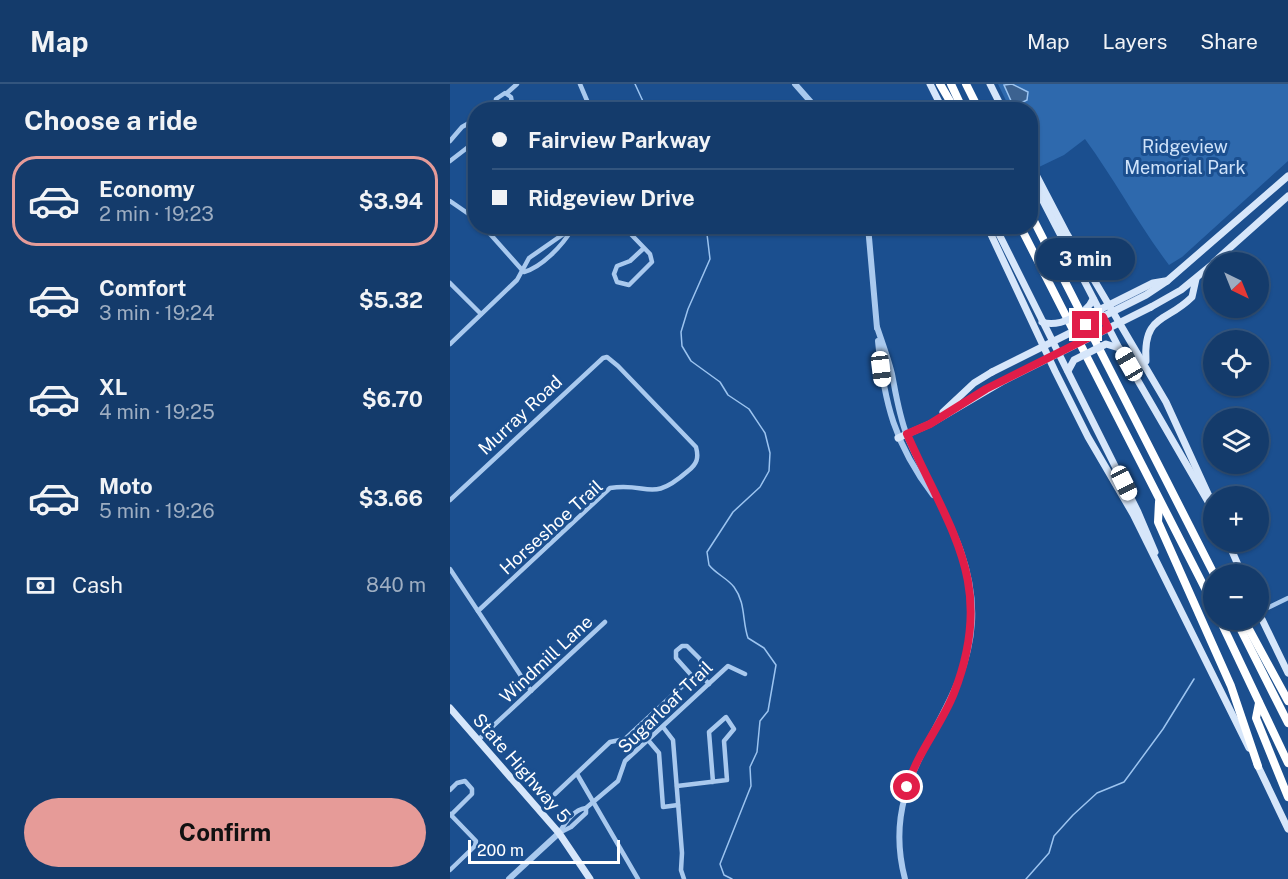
<!DOCTYPE html>
<html lang="en">
<head>
<meta charset="utf-8">
<style>
	body { margin:0; font-family:"Public Sans",sans-serif; background:#1d4271; color:#f1f3f6; height:100vh; display:flex; flex-direction:column; font-size:22px; white-space:nowrap }
	* { box-sizing:border-box; margin:0 }
	p { font-size:20px; color:#9dadc1 }
	.icon { flex:none; width:33px; height:33px; fill:none; stroke:currentColor; stroke-width:2; stroke-linecap:round; stroke-linejoin:round }
	.map { position:relative; flex:1; overflow:hidden }
	.side { display:flex; flex-direction:column; background:#143b6b; width:450px }
	.side>* { flex:none }
	.banner { position:absolute; left:18px; top:18px; width:570px; height:132px; border-radius:24px; box-shadow:0 2px 4px #0004,0 0 0 2px #33557e; display:grid; align-content:center; height:132px; padding:0 24px; background:#143b6b }
	.needle { width:39px; rotate:137deg }
	.tools { position:absolute; left:753px; top:168px; display:grid; gap:12px }
	.tools a { display:grid; place-items:center; width:66px; height:66px; border-radius:50%; background:#143b6b; box-shadow:0 2px 4px #0004,0 0 0 2px #33557e; font-size:30px }
	.scale { position:absolute; left:18px; bottom:15px; width:152px; box-sizing:border-box; padding-left:6px; border:3px solid #fff; border-top:0; font-size:16px; line-height:21px; white-space:nowrap; color:#fff; -webkit-text-stroke:4px #1b4f8f; paint-order:stroke }
	.end { position:absolute; width:27px; height:27px; margin:-14px; border:8px solid #e11d48; background:#fff; box-shadow:0 0 0 3px #fff }
	.from { border-radius:50% }
	.bubble { position:absolute; height:42px; border-radius:21px; background:#143b6b; box-shadow:0 2px 4px #0004,0 0 0 2px #33557e; font-size:20px; font-weight:700; line-height:42px; text-align:center }
	.car { position:absolute; width:18px; height:36px; margin:-18px -9px; border-radius:8px; box-shadow:0 0 4px 2px #0007; background:linear-gradient(#fff 24%,#345 0 40%,#fff 0 76%,#345 0 86%,#fff 0) }
	.banner b { display:flex; align-items:center; gap:21px; height:57px; font-size:22px }
	.banner b+b { border-top:2px solid #33557e }
	.banner i { width:15px; height:15px; background:#f1f3f6 }
	ul { padding:0; list-style:none }
	li { display:flex; align-items:center; gap:18px; height:90px; margin:0 12px 9px; padding:0 12px; border:3px solid transparent; border-radius:24px }
	li div { flex:1 }
	li b { display:block; font-size:22px }
	li em { font-style:normal; font-weight:700 }
	li.current { border-color:#e69b98 }
	li>.icon { width:54px; height:54px; stroke-width:1.5 }
	h2 { padding:0 24px; font-size:27px; line-height:72px }
	.pay { display:flex; align-items:center; gap:15px; height:66px; padding:0 24px; font-size:22px }
	.pay p { margin-inline-start:auto }
	.button { display:flex; gap:12px; margin-top:auto; padding:12px 24px }
	.button a { flex:1; height:69px; border-radius:36px; background:#e69b98; color:#111; font-size:24px; font-weight:700; line-height:69px; text-align:center }
	header { display:flex; align-items:center; gap:36px; box-sizing:border-box; height:84px; padding:0 30px; background:#143b6b; border-bottom:2px solid #33557e }
	header strong { font-size:28px }
	nav { display:flex; gap:33px; margin-inline-start:auto; font-size:21px }
	main { display:flex; flex:1; min-height:0 }
	.map>svg:first-child { display:block }
	.green { fill:#2e69ad }
	.water { fill:#3c6290; stroke:#9cc4f0; stroke-width:1.5 }
	.lines { fill:none; stroke-linecap:round; stroke-linejoin:round }
	.stream { stroke:#9cc4f0; stroke-width:1.5 }
	.minor { stroke:#a9c9ee; stroke-width:4.5 }
	.tertiary { stroke:#a9c9ee; stroke-width:6 }
	.secondary { stroke:#d6e6fa; stroke-width:7 }
	.motorway { stroke:#fff; stroke-width:8 }
	.secondary-bridge { stroke:#d6e6fa; stroke-width:7 }
	.route { stroke:#e11d48; stroke-width:8 }
	.labels { text-anchor:middle; dominant-baseline:central; stroke-width:6; stroke-linejoin:round; paint-order:stroke }
	.park-label { font-size:18px; fill:#cfe3fa; stroke:#1b4f8f }
	.street-label { font-size:18px; fill:#fff; stroke:#1b4f8f }
</style>
</head>
<body>
<header>
<strong>Map</strong>
<nav><a>Map</a><a>Layers</a><a>Share</a></nav>
</header>
<main>
<section class="side">
<h2>Choose a ride</h2>
<ul>
<li class="current"><svg class="icon" aria-label="car" viewBox="0 0 24 24"><path d="M5 17H2v-5l4-1 3-4h7l3 4 3 1v5h-3M9 17h6M6 11h13"/><circle cx="7" cy="17" r="2"/><circle cx="17" cy="17" r="2"/></svg><div><b>Economy</b><p>2 min · 19:23</p></div><em>$3.94</em></li>
<li><svg class="icon" aria-label="car" viewBox="0 0 24 24"><path d="M5 17H2v-5l4-1 3-4h7l3 4 3 1v5h-3M9 17h6M6 11h13"/><circle cx="7" cy="17" r="2"/><circle cx="17" cy="17" r="2"/></svg><div><b>Comfort</b><p>3 min · 19:24</p></div><em>$5.32</em></li>
<li><svg class="icon" aria-label="car" viewBox="0 0 24 24"><path d="M5 17H2v-5l4-1 3-4h7l3 4 3 1v5h-3M9 17h6M6 11h13"/><circle cx="7" cy="17" r="2"/><circle cx="17" cy="17" r="2"/></svg><div><b>XL</b><p>4 min · 19:25</p></div><em>$6.70</em></li>
<li><svg class="icon" aria-label="car" viewBox="0 0 24 24"><path d="M5 17H2v-5l4-1 3-4h7l3 4 3 1v5h-3M9 17h6M6 11h13"/><circle cx="7" cy="17" r="2"/><circle cx="17" cy="17" r="2"/></svg><div><b>Moto</b><p>5 min · 19:26</p></div><em>$3.66</em></li>
</ul>
<div class="pay"><svg class="icon" aria-label="cash" viewBox="0 0 24 24"><path d="M3 7h18v10H3z"/><circle cx="12" cy="12" r="2"/></svg>Cash<p>840 m</p></div>
<div class="button"><a>Confirm</a></div>
</section>
<div class="map">
<svg width="838" height="795" viewBox="0 0 838 795">
	<rect width="100%" height="100%" fill="#1b4f8f"/>
	<path class="green" d="M548,0H838V77L732,173L719,181C688,140 665,96 635,55L614,71L589,83L581,65L580,26L560,25Z"/>
	<polygon class="water" points="562,0 578,8 577,16 567,21 562,19 554,1"/>
	<g class="lines">
		<g class="stream">
			<polyline points="185,0 197,26"/>
			<path d="M256,142L260,175L238,225L231,248L232,262L241,277L270,298L278,311L299,325L315,349L320,369L319,387L310,403L283,428L257,468L259,481C266,490 277,494 284,503C296,519 292,537 298,554L314,564L326,581L318,627L310,637L307,668L300,683L301,702L270,780L274,791L282,795"/>
			<polyline points="576,795 599,769 604,752 623,731 647,709 674,698 713,645 744,595"/>
		</g>
		<g class="minor">
			<polyline points="130,0 141,26"/>
			<polyline points="57,9 67,0"/>
			<polyline points="45,26 46,15 55,9 61,13 63,26"/>
			<polyline points="0,57 12,43 26,35"/>
			<polyline points="0,77 26,57"/>
			<polyline points="0,117 26,135"/>
			<polyline points="33,142 73,187"/>
			<polyline points="173,142 200,170 202,178 179,201 167,198 164,190 167,182 180,177 194,164"/>
			<path d="M74,188C92,183 113,161 122,145"/>
			<polyline points="0,199 31,230"/>
			<polyline points="0,260 67,196 79,174 125,142"/>
			<path d="M0,416L153,274L157,273L168,282L246,363C249,374 247,380 238,387C200,420 200,398 160,404L28,527"/>
			<polyline points="0,485 81,607"/>
			<polyline points="809,528 838,514"/>
			<polyline points="248,588 259,600"/>
			<polyline points="213,643 223,656 232,769 231,786 234,795"/>
			<polyline points="28,656 155,538"/>
			<polyline points="198,656 209,669 213,723 228,721"/>
			<polyline points="127,690 188,795"/>
			<polyline points="227,702 277,696 274,657 284,645 276,633 259,648 263,698"/>
			<polyline points="0,706 7,699 15,697 22,705 22,710 1,731"/>
			<polyline points="105,710 160,658 175,655 251,585 250,575 237,562 232,562 226,567 226,574 243,593"/>
			<polyline points="0,730 26,757 25,762 0,786"/>
			<path d="M109,749C115,739 124,725 136,724L168,697L175,677L278,582L295,590"/>
			<polyline points="109,749 121,743 136,729 136,724"/>
		</g>
		<g class="tertiary">
			<polyline points="345,0 368,26"/>
			<polyline points="418,142 427,244"/>
			<path d="M427,243C432,258 438,274 442,290C446,311 449,331 457,352C483,414 526,468 522,538C516,637 426,686 455,795"/>
			<path d="M428,257C434,319 445,361 483,411"/>
			<polyline points="59,795 109,749"/>
		</g>
		<g class="secondary">
			<polyline points="480,0 493,26"/>
			<polyline points="540,0 553,26"/>
			<polyline points="580,79 617,150 716,318 764,423"/>
			<polyline points="580,92 669,264 764,428"/>
			<polyline points="537,142 605,287 638,353 683,430 799,664"/>
			<polyline points="545,142 688,428 705,468"/>
			<polyline points="764,178 838,112"/>
			<polyline points="717,197 838,92"/>
			<polyline points="701,223 731,206 764,179"/>
			<path d="M696,277C693,230 716,239 742,213L746,195"/>
			<polyline points="493,328 524,299 542,288"/>
			<polyline points="448,354 480,340 555,296"/>
			<polyline points="778,458 792,490"/>
			<polyline points="808,527 838,589"/>
			<polyline points="0,624 109,749 140,795"/>
			<polyline points="807,680 838,745"/>
		</g>
		<g class="motorway">
			<polyline points="490,0 501,19 509,26"/>
			<polyline points="501,0 513,26"/>
			<polyline points="516,0 529,26"/>
			<polyline points="580,129 764,490"/>
			<polyline points="570,142 764,522"/>
			<polyline points="709,418 708,438 781,602 808,682"/>
			<polyline points="770,536 838,679"/>
			<polyline points="786,536 838,639"/>
			<polyline points="794,536 838,617"/>
			<polyline points="809,619 806,634 838,713"/>
		</g>
		<g class="secondary-bridge">
			<polyline points="649,226 703,199 715,197"/>
			<path d="M592,238C608,244 637,230 643,215"/>
			<polyline points="618,287 624,276 656,260 669,264"/>
			<polyline points="542,288 696,211 717,197"/>
			<polyline points="555,296 701,223"/>
		</g>
	</g>
	<g class="lines">
		<path class="route" d="M457,703C467,669 491,642 504,609C547,499 499,446 457,350L480,340L536,305L658,244L653,233L636,241"/>
	</g>
	<g class="labels">
		<g class="park-label">
			<text x="735" y="62">Ridgeview<tspan x="735" dy="21">Memorial Park</tspan></text>
		</g>
		<g class="street-label">
			<text transform="translate(70 331) rotate(-43)">Murray Road</text>
			<text transform="translate(101 443) rotate(-42)">Horseshoe Trail</text>
			<text transform="translate(96 575) rotate(-43)">Windmill Lane</text>
			<text transform="translate(215 623) rotate(-44)">Sugarloaf Trail</text>
			<text transform="translate(72 684) rotate(49)">State Highway 5</text>
		</g>
	</g>
</svg>
<div class="tools">
<a><svg class="needle" viewBox="-14 -14 28 28"><path d="M0-13l5 13h-10z" fill="#e53935"/><path d="M0 13l5-13h-10z" fill="#9dadc1"/></svg></a>
<a><svg class="icon" aria-label="locate" viewBox="0 0 24 24"><circle cx="12" cy="12" r="6"/><path d="M12 2v4M12 18v4M2 12h4M18 12h4"/></svg></a>
<a><svg class="icon" aria-label="layers" viewBox="0 0 24 24"><path d="M12 4l9 5-9 5-9-5zM3 14l9 5 9-5"/></svg></a>
<a>+</a>
<a>−</a>
</div>
<div class="scale">200 m</div>
<i class="end from" style="left:457px;top:703px"></i>
<i class="end" style="left:636px;top:241px"></i>
<div class="bubble" style="left:586px;top:154px;width:99px">3 min</div>
<i class="car" style="left:679px;top:280px;rotate:330deg"></i>
<i class="car" style="left:431px;top:285px;rotate:173deg"></i>
<i class="car" style="left:674px;top:399px;rotate:154deg"></i>
<div class="banner">
<b><i class="from"></i>Fairview Parkway</b>
<b><i></i>Ridgeview Drive</b>
</div>
</div>
</main>
</body>
</html>
